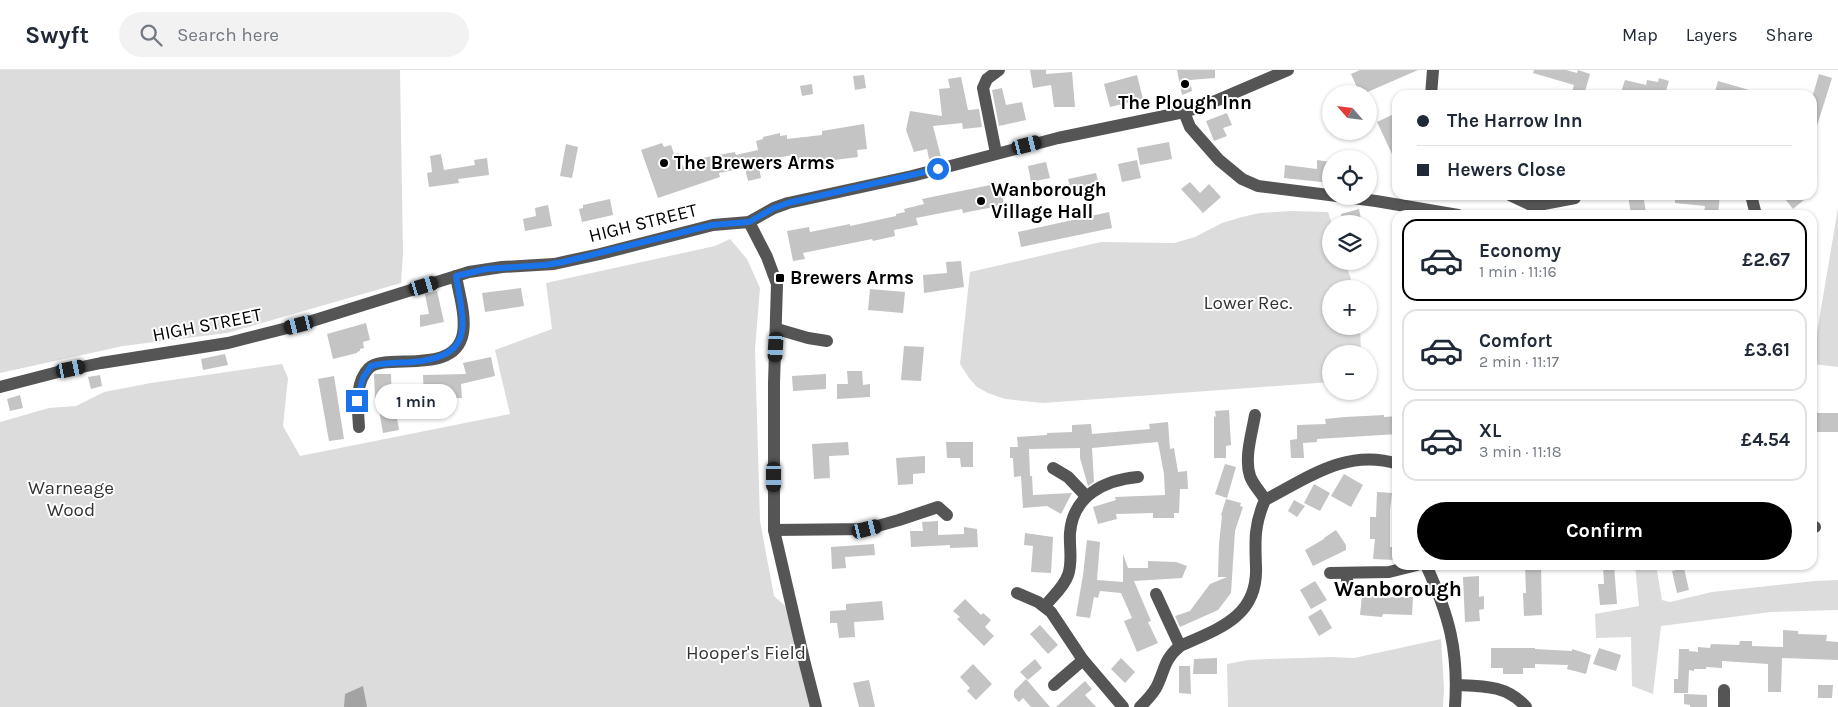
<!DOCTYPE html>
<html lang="en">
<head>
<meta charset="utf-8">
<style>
	body { margin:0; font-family:Karla,sans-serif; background:#f2f2f3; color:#1f2937; height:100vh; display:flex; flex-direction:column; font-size:19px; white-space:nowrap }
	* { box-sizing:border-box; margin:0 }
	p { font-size:16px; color:#747a83 }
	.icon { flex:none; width:28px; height:28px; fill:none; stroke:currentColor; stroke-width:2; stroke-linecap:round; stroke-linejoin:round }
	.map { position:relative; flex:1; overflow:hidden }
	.panel { position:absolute; left:1392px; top:140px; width:425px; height:360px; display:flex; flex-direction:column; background:#fff; border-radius:15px; box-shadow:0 1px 4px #0004 }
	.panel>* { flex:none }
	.top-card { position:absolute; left:1392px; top:20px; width:425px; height:110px; border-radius:15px; box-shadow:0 1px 4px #0004; display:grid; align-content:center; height:110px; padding:0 25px; background:#fff }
	.needle { width:32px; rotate:298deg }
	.controls { position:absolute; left:1322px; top:15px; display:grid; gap:10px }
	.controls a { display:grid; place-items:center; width:55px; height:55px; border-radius:50%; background:#fff; box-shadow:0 1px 4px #0004; font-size:25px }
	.end { position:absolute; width:22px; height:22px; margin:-11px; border:6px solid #1a73e8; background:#fff; box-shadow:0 0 0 2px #fff }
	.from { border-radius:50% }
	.bubble { position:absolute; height:35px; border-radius:18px; background:#fff; box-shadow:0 1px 4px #0004; font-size:16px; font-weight:700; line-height:35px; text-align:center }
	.car { position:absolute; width:15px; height:30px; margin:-15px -8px; border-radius:6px; box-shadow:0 0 4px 1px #0007; background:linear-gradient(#222 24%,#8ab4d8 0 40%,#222 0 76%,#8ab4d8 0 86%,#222 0) }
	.top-card b { display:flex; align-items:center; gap:18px; height:48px; font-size:19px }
	.top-card b+b { border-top:1px solid #e0e1e3 }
	.top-card i { width:12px; height:12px; background:#1f2937 }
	ul { padding:9px 0 0; list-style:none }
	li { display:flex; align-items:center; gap:15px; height:82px; margin:0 10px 8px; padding:0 15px; border:2px solid #e0e1e3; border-radius:15px }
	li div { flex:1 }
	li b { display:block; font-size:19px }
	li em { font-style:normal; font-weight:700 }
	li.on { border-color:#000 }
	li>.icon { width:45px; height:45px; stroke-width:1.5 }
	.action { display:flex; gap:10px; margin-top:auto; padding:10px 25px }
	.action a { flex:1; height:58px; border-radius:30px; background:#000; color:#fff; font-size:20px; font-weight:700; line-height:58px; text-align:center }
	header { display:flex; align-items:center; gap:30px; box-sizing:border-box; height:70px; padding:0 25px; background:#fff; border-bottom:1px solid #e0e1e3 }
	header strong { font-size:24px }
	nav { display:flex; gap:28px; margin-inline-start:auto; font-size:18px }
	.search { width:350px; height:45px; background:#f2f2f3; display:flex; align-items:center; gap:12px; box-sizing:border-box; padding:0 18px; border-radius:28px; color:#747a83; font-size:19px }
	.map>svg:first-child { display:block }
	.green { fill:#dcdcdc }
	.water { fill:#a3a3a3 }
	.building { fill:#c4c4c4 }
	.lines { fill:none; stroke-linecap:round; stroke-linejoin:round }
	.minor { stroke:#555; stroke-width:12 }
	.route { stroke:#1a73e8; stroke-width:6 }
	.poi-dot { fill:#000; stroke:#fff; stroke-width:2 }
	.labels { text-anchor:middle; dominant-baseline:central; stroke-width:4; stroke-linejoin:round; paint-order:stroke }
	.poi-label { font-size:19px; font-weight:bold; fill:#000; stroke:#fff; text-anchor:start }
	.street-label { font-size:19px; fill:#000; stroke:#fff }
	.park-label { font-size:19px; fill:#333; stroke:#fff }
	.quarter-label { font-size:21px; font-weight:bold; fill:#000; stroke:#fff }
</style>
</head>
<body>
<header>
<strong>Swyft</strong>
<div class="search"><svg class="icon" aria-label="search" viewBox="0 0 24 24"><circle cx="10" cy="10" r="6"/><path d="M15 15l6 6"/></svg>Search here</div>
<nav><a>Map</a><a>Layers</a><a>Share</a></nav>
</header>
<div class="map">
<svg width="1838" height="637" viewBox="0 0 1838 637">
	<rect width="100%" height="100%" fill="#fff"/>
	<g class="green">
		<polygon points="0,0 400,0 403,183 401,213 227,263 123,276 0,303"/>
		<polygon points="1838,138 1838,297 1813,294 1812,292"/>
		<polygon points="1291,141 1328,142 1332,154 1331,191 1345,191 1354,219 1331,219 1331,256 1360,256 1361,284 1331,284 1331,312 1043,333 1005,329 988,323 977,317 969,308 960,294 970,202 1101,172 1174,173 1195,167 1222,153 1242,147 1260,143"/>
		<polygon points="730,169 747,189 760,218 755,279 760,451 774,526 793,543 816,637 0,637 0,352 49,338 76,336 104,322 151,313 282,294 288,308 283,356 300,386 510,344 495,280 552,259 546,213 715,176"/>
		<polygon points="1635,495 1656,495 1662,530 1670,532 1712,522 1815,511 1838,510 1838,540 1771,542 1661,556 1653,624 1632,616 1631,567 1596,568 1595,544 1639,536"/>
		<polygon points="1441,569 1444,618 1443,637 1228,637 1227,594 1248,590 1268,589 1331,587 1354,588"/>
	</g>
	<polygon class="water" points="363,616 367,637 344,637 345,624"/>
	<g class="building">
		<polygon points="1030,0 1046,0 1046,4 1072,2 1075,37 1054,37 1051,15 1033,18"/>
		<polygon points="1177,0 1215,0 1215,8 1190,10 1192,21 1182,25"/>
		<polygon points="1360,0 1418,0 1363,24 1360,24 1351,4"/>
		<polygon points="1534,0 1566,0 1577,3 1578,0 1590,4 1584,25 1571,25 1574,15 1533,3"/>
		<polygon points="1819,4 1832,8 1816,59 1812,59 1812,28"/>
		<polygon points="864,5 866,18 855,20 853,6"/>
		<polygon points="1137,5 1143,29 1110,37 1104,14"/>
		<polygon points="961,7 968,40 979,39 982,57 963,59 962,53 933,56 941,87 929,89 927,79 914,82 906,60 910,41 942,46 939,19 950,18 948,9"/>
		<polygon points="1659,8 1669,11 1666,21 1668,21 1668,25 1620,25 1625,10 1646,15 1647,10 1658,12"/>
		<polygon points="1718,11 1756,22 1756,25 1714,25"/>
		<polygon points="812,14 813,24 802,26 800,16"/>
		<polygon points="1002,18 1006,35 1022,32 1026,50 999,56 992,20"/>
		<polygon points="1398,42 1398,97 1377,52"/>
		<polygon points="1227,43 1232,55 1223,58 1227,66 1214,71 1206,51"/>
		<polygon points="864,54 867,79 857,80 858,87 819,92 820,95 794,98 792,85 758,92 761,108 748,111 745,98 719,103 720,107 717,108 658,128 641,80 662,73 664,77 671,75 674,84 679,83 683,97 703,93 702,88 735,82 736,85 758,80 756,71 763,69 763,67 780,63 780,66 787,65 787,69 822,65 822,61"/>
		<polygon points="1169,72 1172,89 1140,95 1137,78"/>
		<polygon points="566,74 578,77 572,108 560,106"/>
		<polygon points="441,84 444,100 475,95 474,90 487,88 489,105 458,109 459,113 429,117 427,103 432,102 430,86"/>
		<polygon points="1137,90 1141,108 1122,112 1118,94"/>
		<polygon points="1317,90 1331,92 1331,113 1284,108 1285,95 1317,99"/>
		<polygon points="1046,92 1050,108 1031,112 1028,96"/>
		<polygon points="1096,103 1100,118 1072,124 1068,109"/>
		<polygon points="1190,112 1200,123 1209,114 1221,127 1203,143 1181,119"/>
		<polygon points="1000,113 1004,135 963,143 962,139 916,148 918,155 894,160 895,166 873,171 872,169 803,183 805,189 793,191 787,161 809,157 810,162 850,154 850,156 896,146 896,144 905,142 904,139 924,134 922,129"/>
		<polygon points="1628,125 1643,125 1646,142 1631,145"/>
		<polygon points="1675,125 1720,125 1718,144 1704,143 1705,136 1675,133"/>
		<polygon points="1782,125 1810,125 1793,139"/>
		<polygon points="610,129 613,145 582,152 579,139 583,138 583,135"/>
		<polygon points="548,135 552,156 525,161 523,149 536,146 535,138"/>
		<polygon points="1359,139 1362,154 1343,154 1341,144"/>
		<polygon points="1109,142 1112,158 1021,177 1018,162"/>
		<polygon points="961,191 964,217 924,223 923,205 947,203 946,192"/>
		<polygon points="521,218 524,236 485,242 482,223"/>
		<polygon points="870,219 905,222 903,243 868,240"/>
		<polygon points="437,221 444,252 420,257 420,245 429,244 425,224"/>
		<polygon points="366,253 370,270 363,272 364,278 360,279 360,281 357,282 357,283 333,289 327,264"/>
		<polygon points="904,276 924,277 921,311 901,310"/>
		<polygon points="225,284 228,295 203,300 201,289"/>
		<polygon points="491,287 495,306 461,314 462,328 424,329 423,305 466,304 463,293"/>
		<polygon points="847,301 862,301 863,315 870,314 870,327 837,329 837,314 848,314"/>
		<polygon points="374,304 391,304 392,336 395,336 399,360 383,363 377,328 375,328"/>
		<polygon points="826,304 826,319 793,321 792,306"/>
		<polygon points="100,305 102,316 91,319 88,307"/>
		<polygon points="334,306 344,369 329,371 318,309"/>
		<polygon points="20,325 23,338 10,341 7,329"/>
		<polygon points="1229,340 1231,375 1226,376 1226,388 1214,388 1214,346 1216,347 1215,341"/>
		<rect x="1812" y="343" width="26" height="19"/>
		<polygon points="1384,345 1384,347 1398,346 1398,364 1317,369 1317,372 1303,373 1304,388 1291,388 1290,370 1297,369 1297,355 1326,354 1325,349 1345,347"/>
		<polygon points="1168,352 1170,379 1174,378 1178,402 1187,401 1188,419 1180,419 1179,443 1174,443 1174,448 1153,448 1153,443 1116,444 1117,449 1098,454 1093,437 1116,430 1115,427 1165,425 1164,404 1158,372 1092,378 1094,412 1088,416 1080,388 1080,378 1029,379 1030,406 1024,406 1032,406 1033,425 1072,423 1061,444 1047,436 1023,438 1021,406 1014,407 1013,388 1010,388 1010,377 1018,377 1017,367 1047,365 1047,363 1072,362 1072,355 1091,354 1092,364 1150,359 1149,354"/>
		<polygon points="848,372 849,385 829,386 830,408 814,409 812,374"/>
		<polygon points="946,372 973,372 973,397 961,397 960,388 947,388"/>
		<polygon points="925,386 925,403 913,404 913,414 898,415 896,388"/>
		<polygon points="1225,394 1236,397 1227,428 1215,424"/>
		<polygon points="1344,404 1363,415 1351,437 1331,426"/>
		<polygon points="1314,414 1330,423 1320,441 1304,433"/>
		<polygon points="1377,422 1392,423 1390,440 1390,477 1395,477 1394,490 1373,489 1375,469 1370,469 1370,447 1376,447"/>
		<polygon points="1226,429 1241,433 1240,436 1243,437 1235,461 1231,523 1218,540 1180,557 1175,546 1190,541 1210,514 1227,507 1218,507 1219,474 1222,446 1221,445"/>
		<polygon points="1294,430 1305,436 1297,447 1288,441"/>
		<polygon points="938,451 938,465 964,464 964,457 977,459 978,477 950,478 950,475 911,477 910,461 923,461 922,452"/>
		<polygon points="1336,460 1346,475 1346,480 1313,496 1305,480 1324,469 1324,468"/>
		<polygon points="1025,463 1053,467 1051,503 1031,502 1033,476 1024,475"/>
		<polygon points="1087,470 1100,472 1097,510 1123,512 1123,484 1128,498 1148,498 1148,491 1176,492 1187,496 1182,508 1134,511 1151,551 1148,552 1158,573 1137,582 1124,551 1132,548 1121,523 1100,521 1098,528 1094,527 1090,548 1076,546 1083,505"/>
		<polygon points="874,474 875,485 845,487 846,498 832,499 831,477"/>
		<polygon points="1525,495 1541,495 1542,545 1524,546 1523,523 1526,523"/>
		<polygon points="1603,495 1614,495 1617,534 1600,535 1598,514 1604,514"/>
		<polygon points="1684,498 1689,520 1677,523 1672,501"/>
		<polygon points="1479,506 1479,527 1484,526 1484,539 1479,540 1480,551 1465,552 1463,507"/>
		<polygon points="1315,511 1327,530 1311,539 1300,520"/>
		<polygon points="1362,525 1390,528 1391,527 1413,527 1412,545 1383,544 1382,547 1360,545"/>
		<polygon points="965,529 981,545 983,543 991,550 985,557 994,566 984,576 957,549 960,547 953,541"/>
		<polygon points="882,531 884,550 854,552 855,567 839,568 837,553 830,553 830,541 846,540 846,534"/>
		<polygon points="1321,539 1332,558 1319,566 1308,547"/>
		<polygon points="1040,555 1058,575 1048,584 1030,564"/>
		<polygon points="1783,560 1798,561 1798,564 1827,565 1826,571 1838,572 1838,590 1782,588 1781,622 1768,622 1768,594 1722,591 1722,598 1706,597 1706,599 1694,599 1694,601 1689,600 1688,623 1674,623 1674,609 1678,609 1679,579 1689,579 1689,581 1698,582 1698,577 1710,578 1711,574 1739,575 1740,571 1752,571 1752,576 1783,577"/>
		<polygon points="1491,578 1535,578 1535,579 1572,581 1572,579 1591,585 1586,604 1567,599 1568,595 1535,594 1535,598 1523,598 1523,604 1503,604 1503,598 1491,598"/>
		<polygon points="1599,578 1621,585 1616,601 1593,594"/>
		<polygon points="1121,588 1135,602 1125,613 1111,599"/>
		<polygon points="1217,588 1217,604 1193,604 1194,589"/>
		<polygon points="1035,589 1042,598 1028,610 1020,602"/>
		<polygon points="973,594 992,614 976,630 967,621 970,618 960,607"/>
		<polygon points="1179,596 1190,596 1191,624 1179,623"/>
		<polygon points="1026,609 1050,637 1031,637 1023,628 1019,632 1014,627 1014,621"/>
		<polygon points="869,610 875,637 859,637 853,613"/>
		<polygon points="1085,611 1092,619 1085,625 1096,637 1056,637"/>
		<polygon points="1818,615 1833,615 1832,628 1818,628"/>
		<polygon points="1684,624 1707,625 1707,637 1690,637 1690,635 1684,634"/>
	</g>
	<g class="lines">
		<g class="minor">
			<polyline points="1431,25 1433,0"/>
			<polyline points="1184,42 1190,57 1219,90 1242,109 1258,116 1376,131 1458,145"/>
			<polyline points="996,83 983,18 987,9 999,0"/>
			<polyline points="1510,125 1533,136 1575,128"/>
			<polyline points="1751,125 1756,145"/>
			<polyline points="749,152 767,187 777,214 774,313 774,460 805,594 816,637"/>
			<polyline points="777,259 808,268 827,271"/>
			<polyline points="0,317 58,302 101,293 228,273 299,255 469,202 502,197 554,194 600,184 713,155 749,152 774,138 788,133 912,106 1058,68 1184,42 1206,35 1288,0"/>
			<path d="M359,357C358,339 354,313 369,298C386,282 455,307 463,263C466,245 459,224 456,206"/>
			<polyline points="1053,398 1068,407 1086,426"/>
			<path d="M1265,430C1308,408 1346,378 1398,394"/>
			<polyline points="1812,456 1815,457"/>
			<polyline points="774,460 867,459 899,450 938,437 947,445"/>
			<path d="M1426,495C1449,545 1459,581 1455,637"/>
			<polyline points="1330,503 1389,502 1417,495"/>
			<polyline points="1347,519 1347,503"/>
			<polyline points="1017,523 1038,532 1051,542 1083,590 1123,637"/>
			<polyline points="1156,524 1180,576"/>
			<path d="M1045,536C1053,526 1064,517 1068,505C1073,492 1069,476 1070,463C1073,425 1105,410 1138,407"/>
			<polyline points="1054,615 1083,590"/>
			<path d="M1456,615C1483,616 1507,615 1526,637"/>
			<path d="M1140,637C1146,631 1152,625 1156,618C1165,601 1163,590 1180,576C1218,559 1258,547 1256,497C1255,471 1254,455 1265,430C1261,422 1253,415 1250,406C1244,388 1252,363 1255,345"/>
			<polyline points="1724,637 1724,620"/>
		</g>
	</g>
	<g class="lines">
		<path class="route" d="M357,331L363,308L371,296C385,292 398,293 413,292C476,286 464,255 456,206L486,199L545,195L563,192L712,155L749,152L774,138L788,133L938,99"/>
	</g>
	<g class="poi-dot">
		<circle cx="1185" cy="14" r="5"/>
		<circle cx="664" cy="93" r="5"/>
		<circle cx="981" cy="131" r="5"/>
		<rect x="775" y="203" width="10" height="10" rx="2.5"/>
	</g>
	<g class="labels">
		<g class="poi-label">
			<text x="1185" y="33" text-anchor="middle">The Plough Inn</text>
			<text x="674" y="93">The Brewers Arms</text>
			<text x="991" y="120">Wanborough<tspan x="991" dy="22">Village Hall</tspan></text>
			<text x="790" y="208">Brewers Arms</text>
		</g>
		<g class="street-label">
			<text transform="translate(643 153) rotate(-14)">HIGH STREET</text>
			<text transform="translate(207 255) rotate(-11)">HIGH STREET</text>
		</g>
		<g class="park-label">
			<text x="1248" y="233">Lower Rec.</text>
			<text x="71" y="418">Warneage<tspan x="71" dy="22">Wood</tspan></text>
			<text x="746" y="583">Hooper's Field</text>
		</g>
		<g class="quarter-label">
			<text x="1398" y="519">Wanborough</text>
		</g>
	</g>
</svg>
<div class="controls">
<a><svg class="needle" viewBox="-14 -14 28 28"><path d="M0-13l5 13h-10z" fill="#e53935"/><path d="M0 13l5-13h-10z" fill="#747a83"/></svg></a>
<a><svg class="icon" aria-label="locate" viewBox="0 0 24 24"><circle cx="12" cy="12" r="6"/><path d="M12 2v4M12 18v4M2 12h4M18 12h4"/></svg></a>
<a><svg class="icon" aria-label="layers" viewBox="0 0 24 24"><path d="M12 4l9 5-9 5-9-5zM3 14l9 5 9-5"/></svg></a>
<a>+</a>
<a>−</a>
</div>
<i class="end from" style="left:938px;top:99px"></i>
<i class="end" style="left:357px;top:331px"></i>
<div class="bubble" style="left:375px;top:314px;width:82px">1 min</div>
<i class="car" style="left:1027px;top:75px;rotate:76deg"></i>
<i class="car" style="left:424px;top:216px;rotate:73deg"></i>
<i class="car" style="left:299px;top:255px;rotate:256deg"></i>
<i class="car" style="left:776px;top:277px;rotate:183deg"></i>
<i class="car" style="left:71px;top:299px;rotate:78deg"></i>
<i class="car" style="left:774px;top:407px;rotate:180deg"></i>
<i class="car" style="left:867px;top:459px;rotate:76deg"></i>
<div class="top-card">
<b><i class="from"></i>The Harrow Inn</b>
<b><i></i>Hewers Close</b>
</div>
<section class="panel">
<ul>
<li class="on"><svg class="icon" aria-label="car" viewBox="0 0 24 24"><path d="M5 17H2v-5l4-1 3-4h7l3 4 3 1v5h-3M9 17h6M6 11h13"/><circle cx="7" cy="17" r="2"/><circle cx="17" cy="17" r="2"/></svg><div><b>Economy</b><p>1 min · 11:16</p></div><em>£2.67</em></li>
<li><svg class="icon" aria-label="car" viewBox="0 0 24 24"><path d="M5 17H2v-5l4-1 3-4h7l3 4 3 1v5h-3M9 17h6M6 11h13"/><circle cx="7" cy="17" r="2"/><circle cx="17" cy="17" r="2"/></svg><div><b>Comfort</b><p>2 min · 11:17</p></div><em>£3.61</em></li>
<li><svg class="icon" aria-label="car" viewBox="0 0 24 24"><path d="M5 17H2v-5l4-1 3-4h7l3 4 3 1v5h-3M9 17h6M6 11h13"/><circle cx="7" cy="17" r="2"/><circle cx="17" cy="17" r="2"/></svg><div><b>XL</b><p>3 min · 11:18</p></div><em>£4.54</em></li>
</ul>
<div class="action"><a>Confirm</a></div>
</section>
</div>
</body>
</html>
